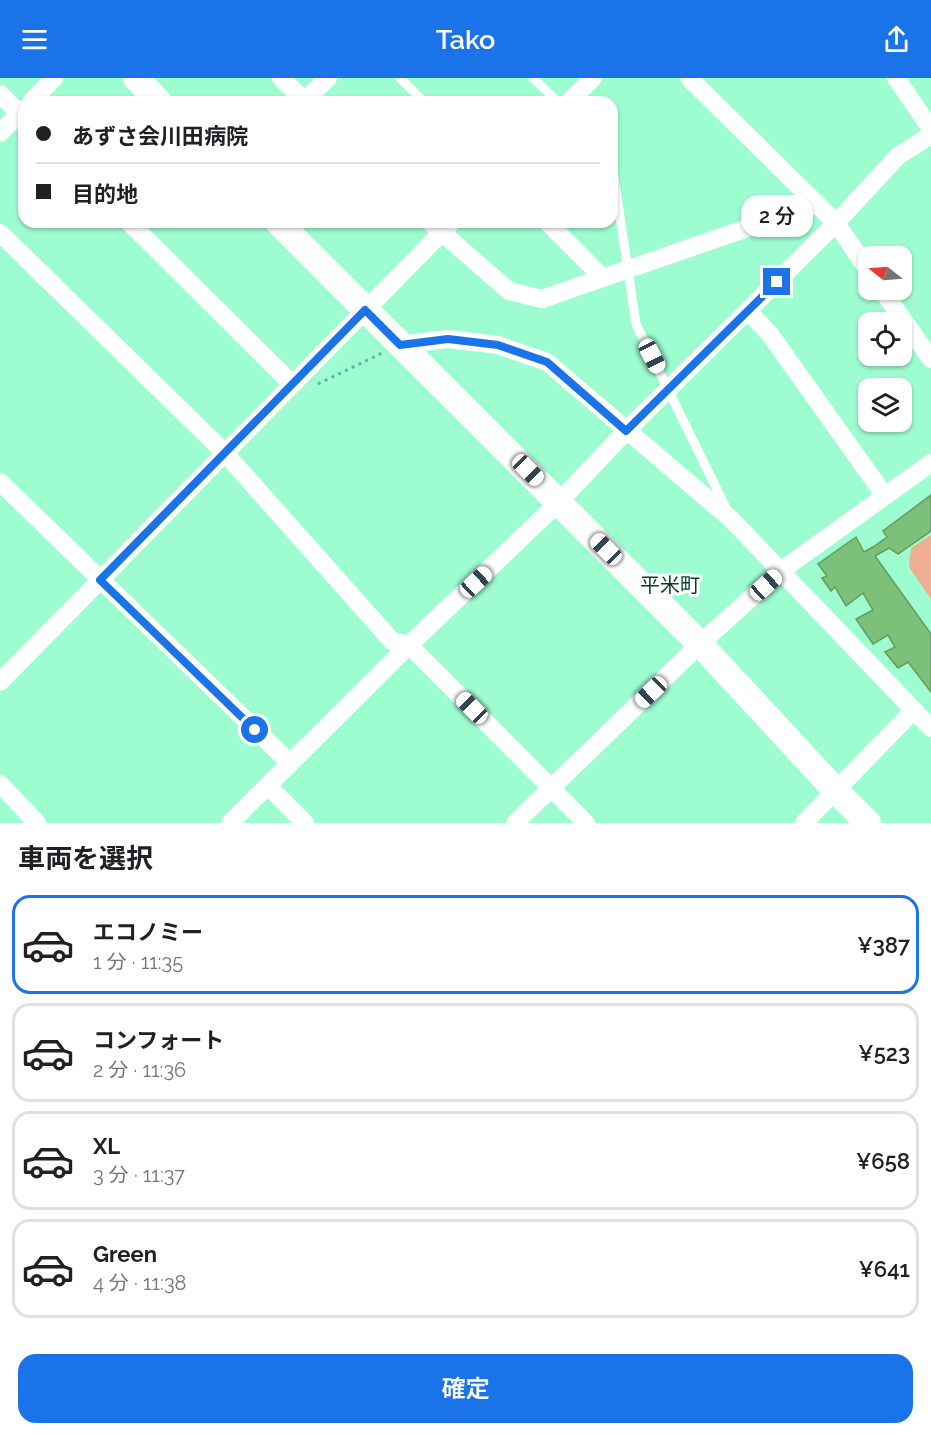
<!DOCTYPE html>
<html lang="ja">
<head>
<meta charset="utf-8">
<style>
	body { margin:0; font-family:Raleway,"Noto Sans JP",sans-serif; background:#f6f6f6; color:#202124; height:100vh; display:flex; flex-direction:column; font-size:22px; white-space:nowrap }
	* { box-sizing:border-box; margin:0 }
	p { font-size:20px; color:#757577 }
	.icon { flex:none; width:33px; height:33px; fill:none; stroke:currentColor; stroke-width:2; stroke-linecap:round; stroke-linejoin:round }
	.map { position:relative; height:745px; overflow:hidden }
	.drawer { display:flex; flex-direction:column; background:#fff; flex:1 }
	.drawer>* { flex:none }
	.banner { position:absolute; left:18px; top:18px; width:600px; height:132px; border-radius:18px; box-shadow:0 2px 4px #0004; display:grid; align-content:center; height:132px; padding:0 18px; background:#fff }
	.needle { width:39px; rotate:287deg }
	.tools { position:absolute; left:858px; top:168px; display:grid; gap:12px }
	.tools a { display:grid; place-items:center; width:54px; height:54px; border-radius:12px; background:#fff; box-shadow:0 2px 4px #0004; font-size:30px }
	.end { position:absolute; width:27px; height:27px; margin:-14px; border:8px solid #1a73e8; background:#fff; box-shadow:0 0 0 3px #fff }
	.from { border-radius:50% }
	.bubble { position:absolute; height:42px; border-radius:18px; background:#fff; box-shadow:0 2px 4px #0004; font-size:20px; font-weight:600; line-height:42px; text-align:center }
	.car { position:absolute; width:18px; height:36px; margin:-18px -9px; border-radius:8px; box-shadow:0 0 4px 2px #0007; background:linear-gradient(#fff 24%,#345 0 40%,#fff 0 76%,#345 0 86%,#fff 0) }
	.banner b { display:flex; align-items:center; gap:21px; height:57px; font-size:22px }
	.banner b+b { border-top:2px solid #e0e0e0 }
	.banner i { width:15px; height:15px; background:#202124 }
	ul { padding:0; list-style:none }
	li { display:flex; align-items:center; gap:18px; height:99px; margin:0 12px 9px; padding:0 6px; border:3px solid #e0e0e0; border-radius:18px }
	li div { flex:1 }
	li b { display:block; font-size:22px }
	li em { font-style:normal; font-weight:600 }
	li.on { border-color:#1a73e8 }
	li>.icon { width:54px; height:54px; stroke-width:1.5 }
	h2 { padding:0 18px; font-size:27px; line-height:72px }
	.action { display:flex; gap:12px; margin-top:auto; padding:12px 18px }
	.action a { flex:1; height:69px; border-radius:18px; background:#1a73e8; color:#fff; font-size:24px; font-weight:600; line-height:69px; text-align:center }
	header { display:flex; justify-content:space-between; align-items:center; height:78px; padding:0 18px; background:#1a73e8; color:#fff; font-size:27px; font-weight:600 }
	.map>svg:first-child { display:block }
	.green { fill:#efae93 }
	.building { fill:#7cc07a; stroke:#629d60; stroke-width:1.5 }
	.lines { fill:none; stroke-linecap:round; stroke-linejoin:round }
	.path { stroke:#6ab392; stroke-width:3; stroke-dasharray:3 4.5; stroke-linecap:butt }
	.lane { stroke:#fff; stroke-width:9 }
	.street { stroke:#fff; stroke-width:18 }
	.secondary { stroke:#fff; stroke-width:26 }
	.route { stroke:#1a73e8; stroke-width:8 }
	.labels { text-anchor:middle; dominant-baseline:central; stroke-width:6; stroke-linejoin:round; paint-order:stroke }
	.neighbourhood-label { font-size:20px; fill:#043c29; stroke:#fff }
</style>
</head>
<body>
<header><svg class="icon" aria-label="menu" viewBox="0 0 24 24"><path d="M4 6h16M4 12h16M4 18h16"/></svg>Tako<svg class="icon" aria-label="share" viewBox="0 0 24 24"><path d="M12 15V3M7 8l5-5 5 5M5 13v7h14v-7"/></svg></header>
<div class="map">
<svg width="931" height="745" viewBox="0 0 931 745">
	<rect width="100%" height="100%" fill="#9efcd1"/>
	<polygon class="green" points="931,457 931,521 909,489 911,470"/>
	<polygon class="building" points="931,417 931,453 898,476 889,470 875,478 931,556 931,614 908,584 898,590 885,574 895,569 888,557 873,566 856,541 873,532 863,515 846,528 835,509 831,513 822,500 827,498 818,486 856,459 864,474 873,469 887,459 883,453"/>
	<g class="lines">
		<polyline class="path" points="318,306 382,275"/>
		<g class="lane">
			<polyline points="400,0 424,24"/>
			<polyline points="533,0 558,24"/>
			<polyline points="612,85 636,246 727,432"/>
		</g>
		<g class="street">
			<polyline points="281,0 306,24"/>
			<polyline points="689,0 836,145 868,192"/>
			<polyline points="896,0 931,51"/>
			<polyline points="0,16 24,40"/>
			<polyline points="31,24 54,0"/>
			<polyline points="303,24 328,0"/>
			<polyline points="569,24 593,0"/>
			<polyline points="0,55 24,31"/>
			<polyline points="129,144 292,306"/>
			<polyline points="430,144 509,213 542,221 817,126"/>
			<polyline points="547,144 603,200"/>
			<polyline points="0,155 224,374 392,563 409,567 586,745"/>
			<polyline points="882,212 931,281"/>
			<polyline points="748,233 769,255 885,418"/>
			<polyline points="400,267 448,261 498,267 547,284 731,441 931,650"/>
			<polyline points="0,404 290,685"/>
			<polyline points="0,604 452,144"/>
			<polyline points="0,706 37,745"/>
			<polyline points="268,708 305,745"/>
			<polyline points="230,745 409,567 559,424 626,353 836,145 898,78 931,57"/>
			<polyline points="515,745 700,566 782,492 931,385"/>
			<polyline points="804,745 914,632"/>
		</g>
		<g class="secondary">
			<polyline points="136,0 159,24"/>
			<polyline points="278,144 700,566 837,714 868,745"/>
		</g>
	</g>
	<g class="lines">
		<polyline class="route" points="255,652 100,502 365,232 400,267 448,261 498,267 547,284 626,353 777,204"/>
	</g>
	<g class="labels">
		<g class="neighbourhood-label">
			<text x="670" y="507">平米町</text>
		</g>
	</g>
</svg>
<div class="tools">
<a><svg class="needle" viewBox="-14 -14 28 28"><path d="M0-13l5 13h-10z" fill="#e53935"/><path d="M0 13l5-13h-10z" fill="#757577"/></svg></a>
<a><svg class="icon" aria-label="locate" viewBox="0 0 24 24"><circle cx="12" cy="12" r="6"/><path d="M12 2v4M12 18v4M2 12h4M18 12h4"/></svg></a>
<a><svg class="icon" aria-label="layers" viewBox="0 0 24 24"><path d="M12 4l9 5-9 5-9-5zM3 14l9 5 9-5"/></svg></a>
</div>
<i class="end from" style="left:255px;top:652px"></i>
<i class="end" style="left:777px;top:204px"></i>
<div class="bubble" style="left:741px;top:117px;width:72px">2 分</div>
<i class="car" style="left:652px;top:278px;rotate:153deg"></i>
<i class="car" style="left:528px;top:392px;rotate:135deg"></i>
<i class="car" style="left:606px;top:471px;rotate:315deg"></i>
<i class="car" style="left:476px;top:504px;rotate:47deg"></i>
<i class="car" style="left:766px;top:507px;rotate:48deg"></i>
<i class="car" style="left:651px;top:614px;rotate:226deg"></i>
<i class="car" style="left:472px;top:630px;rotate:315deg"></i>
<div class="banner">
<b><i class="from"></i>あずさ会川田病院</b>
<b><i></i>目的地</b>
</div>
</div>
<section class="drawer">
<h2>車両を選択</h2>
<ul>
<li class="on"><svg class="icon" aria-label="car" viewBox="0 0 24 24"><path d="M5 17H2v-5l4-1 3-4h7l3 4 3 1v5h-3M9 17h6M6 11h13"/><circle cx="7" cy="17" r="2"/><circle cx="17" cy="17" r="2"/></svg><div><b>エコノミー</b><p>1 分 · 11:35</p></div><em>¥387</em></li>
<li><svg class="icon" aria-label="car" viewBox="0 0 24 24"><path d="M5 17H2v-5l4-1 3-4h7l3 4 3 1v5h-3M9 17h6M6 11h13"/><circle cx="7" cy="17" r="2"/><circle cx="17" cy="17" r="2"/></svg><div><b>コンフォート</b><p>2 分 · 11:36</p></div><em>¥523</em></li>
<li><svg class="icon" aria-label="car" viewBox="0 0 24 24"><path d="M5 17H2v-5l4-1 3-4h7l3 4 3 1v5h-3M9 17h6M6 11h13"/><circle cx="7" cy="17" r="2"/><circle cx="17" cy="17" r="2"/></svg><div><b>XL</b><p>3 分 · 11:37</p></div><em>¥658</em></li>
<li><svg class="icon" aria-label="car" viewBox="0 0 24 24"><path d="M5 17H2v-5l4-1 3-4h7l3 4 3 1v5h-3M9 17h6M6 11h13"/><circle cx="7" cy="17" r="2"/><circle cx="17" cy="17" r="2"/></svg><div><b>Green</b><p>4 分 · 11:38</p></div><em>¥641</em></li>
</ul>
<div class="action"><a>確定</a></div>
</section>
</body>
</html>
